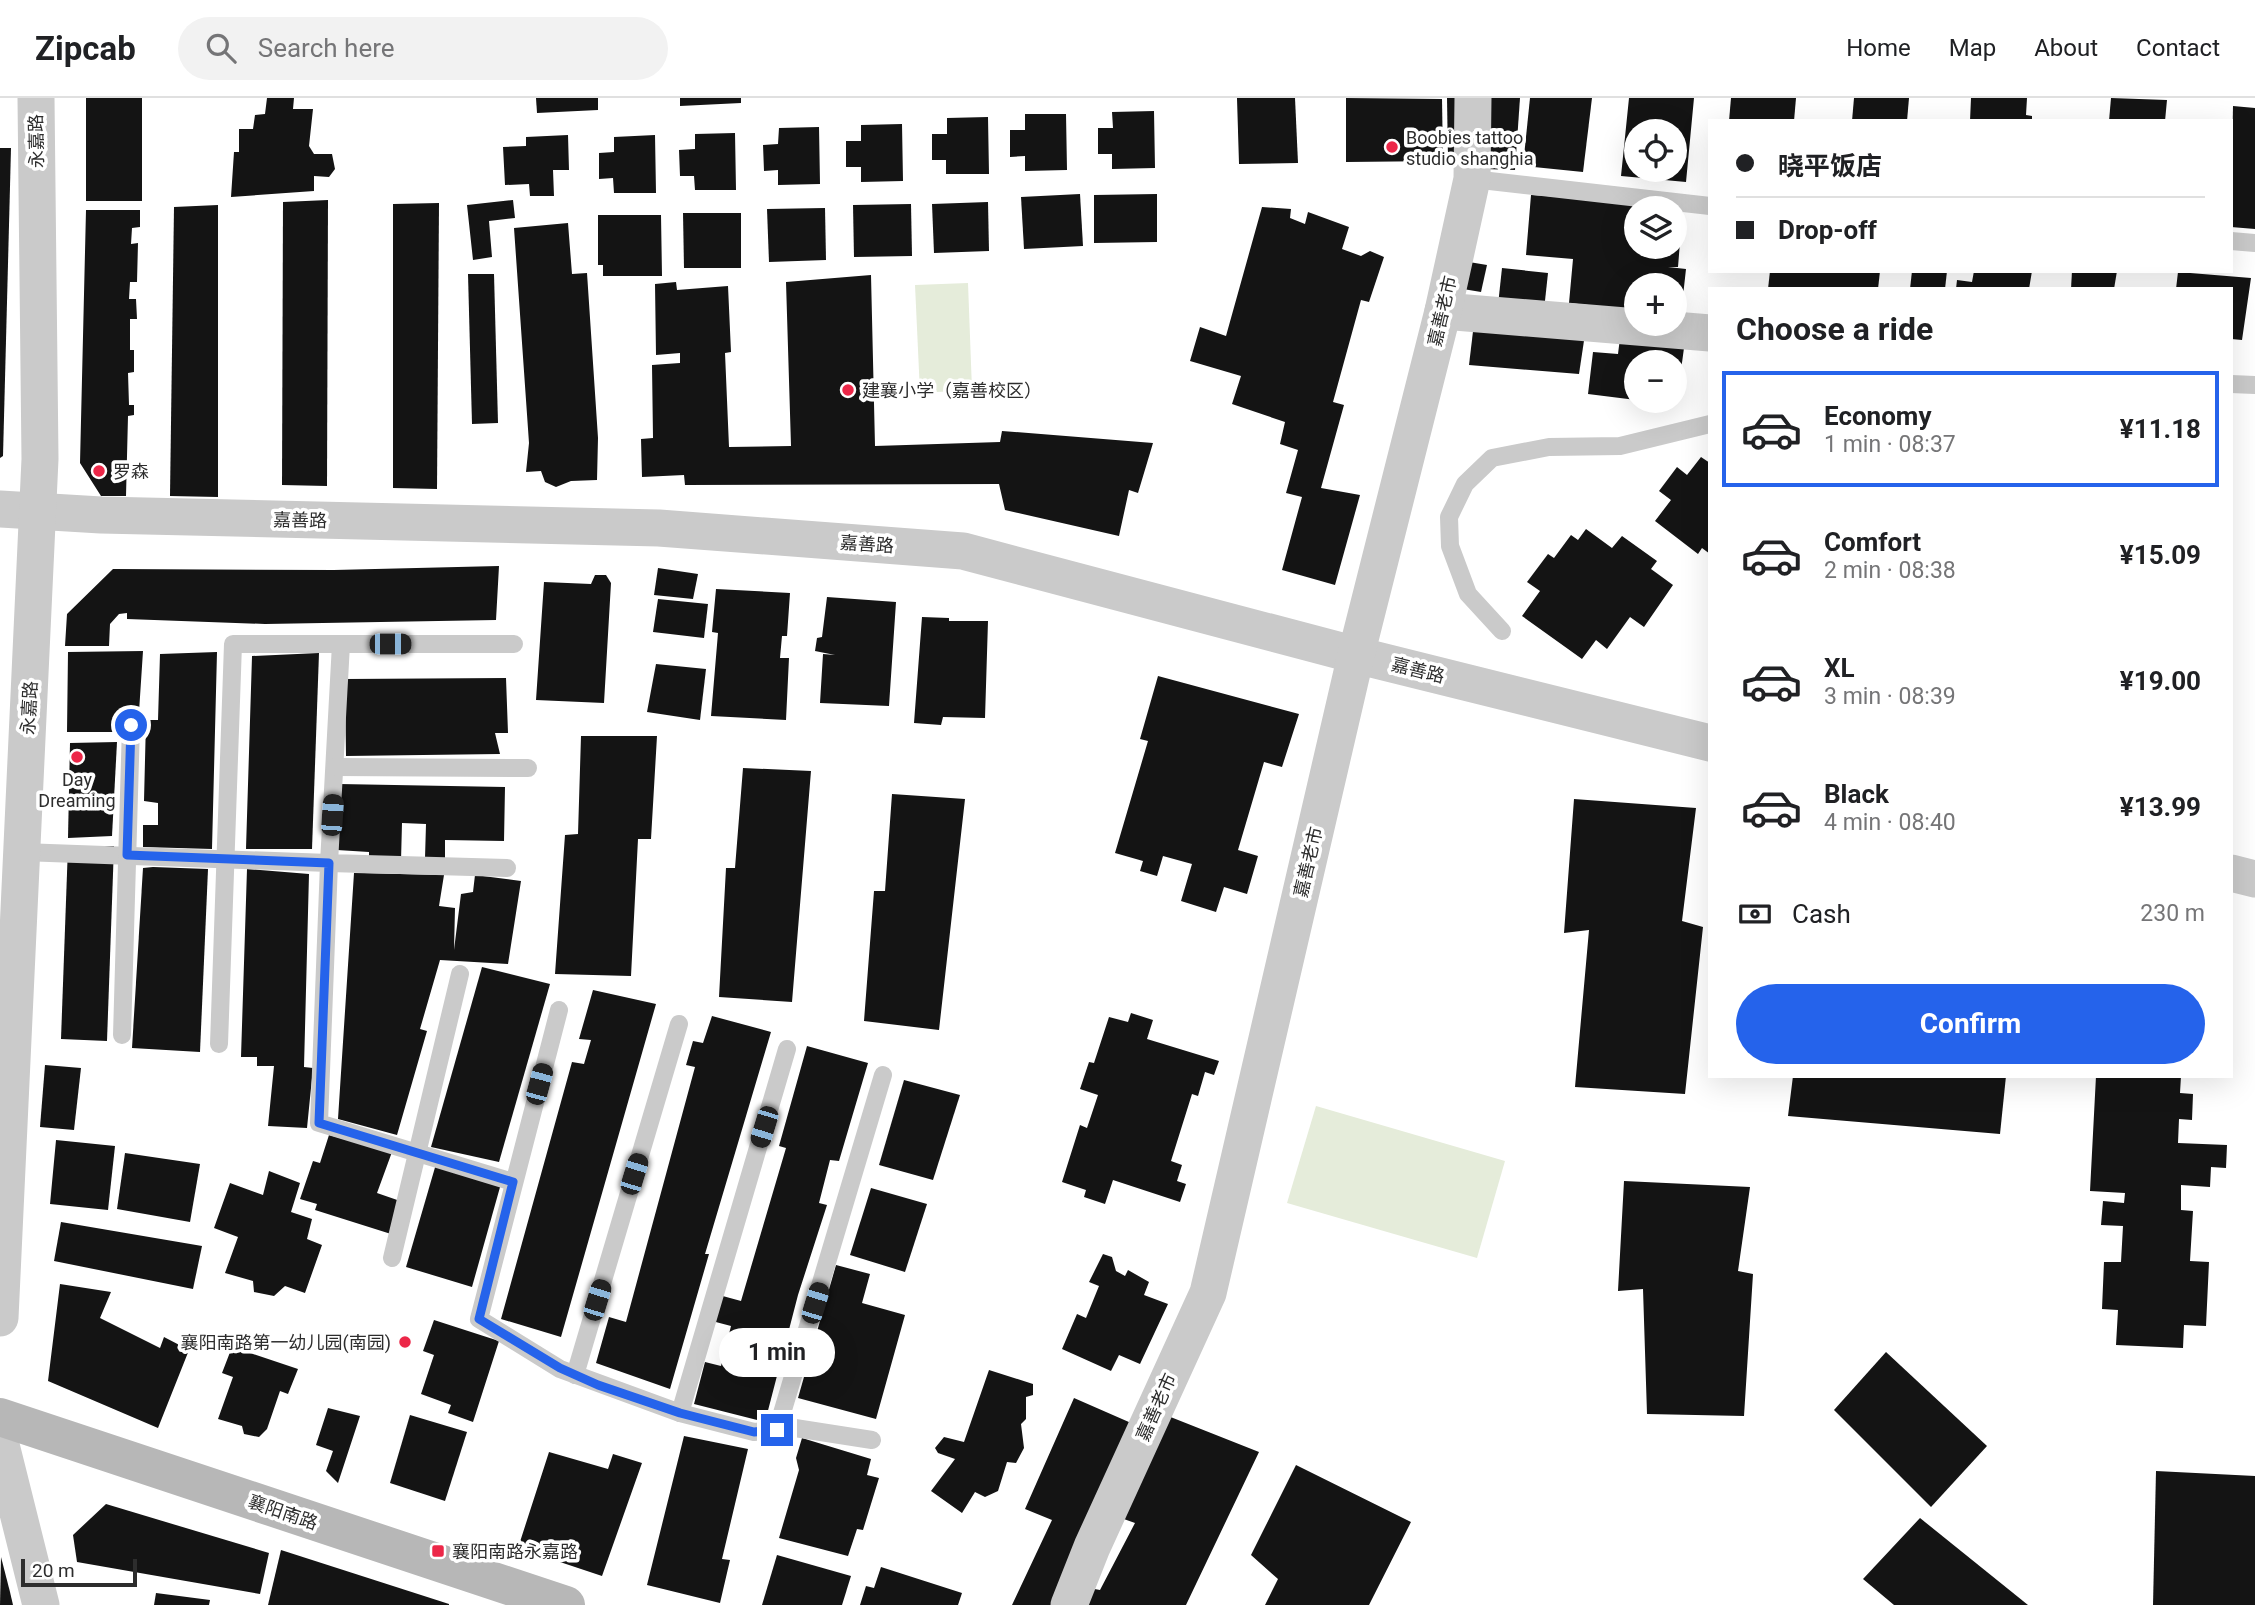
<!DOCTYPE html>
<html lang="en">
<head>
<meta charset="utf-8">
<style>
	body { margin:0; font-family:Roboto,"Noto Sans SC",sans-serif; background:#f2f2f2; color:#202124; height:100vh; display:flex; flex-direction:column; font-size:26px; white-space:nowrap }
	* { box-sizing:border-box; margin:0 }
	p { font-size:23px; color:#757577 }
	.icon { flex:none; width:38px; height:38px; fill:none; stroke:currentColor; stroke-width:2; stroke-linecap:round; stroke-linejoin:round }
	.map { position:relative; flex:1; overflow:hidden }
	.side { position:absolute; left:1708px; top:189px; width:525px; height:791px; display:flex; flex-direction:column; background:#fff; border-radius:0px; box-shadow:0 7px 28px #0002 }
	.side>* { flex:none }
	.hud { position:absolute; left:1708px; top:21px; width:525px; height:154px; border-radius:0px; box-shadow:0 7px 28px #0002; display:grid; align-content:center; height:154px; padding:0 28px; background:#fff }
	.fabs { position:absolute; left:1624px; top:21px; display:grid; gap:14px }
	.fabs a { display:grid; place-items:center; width:63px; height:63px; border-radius:50%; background:#fff; box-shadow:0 7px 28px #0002; font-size:35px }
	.scale { position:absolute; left:21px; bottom:18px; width:116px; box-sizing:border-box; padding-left:7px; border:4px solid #2d2d2d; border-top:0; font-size:19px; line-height:24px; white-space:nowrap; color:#2d2d2d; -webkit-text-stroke:5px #fff; paint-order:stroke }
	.end { position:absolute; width:32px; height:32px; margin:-16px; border:9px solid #2563eb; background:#fff; box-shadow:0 0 0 4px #fff }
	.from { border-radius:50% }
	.bubble { position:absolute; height:49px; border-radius:24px; background:#fff; box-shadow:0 7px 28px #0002; font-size:23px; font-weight:700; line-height:49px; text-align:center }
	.car { position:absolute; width:21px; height:42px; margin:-21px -10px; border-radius:9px; box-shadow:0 0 5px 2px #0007; background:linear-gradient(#222 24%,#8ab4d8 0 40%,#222 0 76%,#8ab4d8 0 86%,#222 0) }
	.hud b { display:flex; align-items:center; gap:24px; height:66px; font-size:26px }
	.hud b+b { border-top:2px solid #e0e0e0 }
	.hud i { width:18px; height:18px; background:#202124 }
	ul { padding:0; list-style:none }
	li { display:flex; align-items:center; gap:21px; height:116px; margin:0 14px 10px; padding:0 14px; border:4px solid transparent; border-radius:0px }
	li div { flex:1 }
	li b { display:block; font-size:26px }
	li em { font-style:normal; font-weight:700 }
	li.active { border-color:#2563eb }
	li>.icon { width:63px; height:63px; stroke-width:1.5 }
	h2 { padding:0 28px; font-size:32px; line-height:84px }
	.pay { display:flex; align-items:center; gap:18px; height:77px; padding:0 28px; font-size:26px }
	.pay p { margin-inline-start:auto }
	.primary-button { display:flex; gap:14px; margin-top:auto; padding:14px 28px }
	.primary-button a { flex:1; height:80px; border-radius:42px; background:#2563eb; color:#fff; font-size:28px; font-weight:700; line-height:80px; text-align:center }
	header { display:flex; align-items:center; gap:42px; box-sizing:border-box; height:98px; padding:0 35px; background:#fff; border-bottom:2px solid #e0e0e0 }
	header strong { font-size:33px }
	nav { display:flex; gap:38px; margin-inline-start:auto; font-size:24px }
	.search { width:490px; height:63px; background:#f2f2f2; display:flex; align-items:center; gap:18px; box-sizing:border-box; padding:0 24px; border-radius:38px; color:#757577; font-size:26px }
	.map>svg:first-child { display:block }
	.green { fill:#e5ecda }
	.building { fill:#141414; fill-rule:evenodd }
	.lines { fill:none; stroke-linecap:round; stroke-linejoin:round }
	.lane { stroke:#cacaca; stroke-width:18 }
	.street { stroke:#cacaca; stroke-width:37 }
	.secondary { stroke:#b7b7b7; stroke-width:38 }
	.route { stroke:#2563eb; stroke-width:9 }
	.poi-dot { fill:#ec2748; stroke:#fff; stroke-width:2.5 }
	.labels { text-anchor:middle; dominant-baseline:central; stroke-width:7; stroke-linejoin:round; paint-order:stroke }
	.poi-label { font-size:18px; fill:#2d2d2d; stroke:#fff; text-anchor:start }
	.street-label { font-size:18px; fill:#2d2d2d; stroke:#fff }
</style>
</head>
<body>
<header>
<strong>Zipcab</strong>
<div class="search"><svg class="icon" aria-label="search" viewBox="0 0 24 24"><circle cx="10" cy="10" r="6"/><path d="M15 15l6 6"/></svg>Search here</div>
<nav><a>Home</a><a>Map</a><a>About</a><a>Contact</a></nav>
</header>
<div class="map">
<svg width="2255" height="1507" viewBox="0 0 2255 1507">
	<rect width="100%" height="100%" fill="#fff"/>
	<g class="green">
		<polygon points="968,185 972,292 920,295 915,187"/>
		<polygon points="1316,1008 1505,1063 1477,1160 1287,1105"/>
	</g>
	<g class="building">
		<rect x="86" y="0" width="56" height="103"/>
		<polygon points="267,0 294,0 293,11 313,11 309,48 314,56 332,56 335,71 329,79 314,78 314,93 231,99 234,54 239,54 239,31 253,31 255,17 265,16"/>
		<polygon points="536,0 598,0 598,12 537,15"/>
		<polygon points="680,0 741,0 741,5 680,8"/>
		<polygon points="1237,0 1295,0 1298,65 1239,66"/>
		<polygon points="1346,0 1442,1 1443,63 1346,64"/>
		<polygon points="1447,0 1468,0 1469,61 1448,62"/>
		<polygon points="1488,0 1520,0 1515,72 1485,71"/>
		<polygon points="1530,0 1592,0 1583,74 1523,68"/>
		<path d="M1629,0H1694L1686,84L1621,78ZM1636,33H1675V72H1636Z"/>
		<polygon points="1731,0 1796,0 1794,23 1729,23"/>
		<polygon points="1854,0 1909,0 1907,23 1852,23"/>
		<polygon points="1971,0 2027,0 2026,17 2032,18 2032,23 1970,23"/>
		<polygon points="2111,0 2167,2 2165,23 2109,23"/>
		<polygon points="2233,8 2255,10 2255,131 2231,129"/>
		<polygon points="1154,13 1155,70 1112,71 1112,56 1098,56 1098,30 1113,30 1112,14"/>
		<polygon points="1025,16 1066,16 1067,72 1025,73 1025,58 1010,59 1010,32 1025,32"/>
		<polygon points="988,19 989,76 946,76 946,62 932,62 932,36 947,36 947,20"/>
		<polygon points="902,26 903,83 861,84 861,69 846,69 846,43 861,43 861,27"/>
		<polygon points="819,29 820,86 778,87 778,72 764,73 763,47 778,46 779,30"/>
		<polygon points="735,35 736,92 695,92 694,78 680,78 679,52 695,51 695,36"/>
		<polygon points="568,37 569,72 553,72 554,98 530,98 529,86 505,87 503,49 526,48 526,39"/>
		<polygon points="655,37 656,95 614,95 613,80 599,81 599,55 614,54 614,39"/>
		<polygon points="0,50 11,50 3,358 0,360"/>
		<polygon points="1080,96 1083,148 1024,151 1021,99"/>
		<polygon points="1157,96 1157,144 1094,145 1094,97"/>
		<path d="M1531,97L1683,107L1678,169H1668L1686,171L1681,216H1675V187H1636V212L1569,205L1573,161L1526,157ZM1636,110H1675V149H1636Z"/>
		<polygon points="328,102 327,388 282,387 283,104"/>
		<polygon points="513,102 515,120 489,123 492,159 473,162 467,107"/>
		<polygon points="988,104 989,153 934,155 932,106"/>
		<polygon points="439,105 437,391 393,390 393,106"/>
		<polygon points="911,106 912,158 854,159 853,107"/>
		<polygon points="218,107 218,399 170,398 174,109"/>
		<polygon points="1262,109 1291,111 1290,120 1305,126 1308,114 1349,129 1342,151 1361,158 1370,153 1384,159 1369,204 1361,202 1333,304 1344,307 1321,390 1360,397 1335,487 1282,472 1302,399 1286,395 1298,352 1280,346 1285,324 1232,306 1241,278 1190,263 1200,229 1226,238"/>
		<polygon points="825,110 826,162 769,164 767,111"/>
		<polygon points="86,112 140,112 140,129 132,130 131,146 138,145 137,184 130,184 129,201 136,201 137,221 130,221 130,252 134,252 134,274 128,275 129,307 134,307 134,317 128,318 126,398 101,398 80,365"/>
		<polygon points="683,115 741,115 741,170 684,170"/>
		<polygon points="598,117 661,117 662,178 603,178 603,167 598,167"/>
		<polygon points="568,125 572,176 587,175 598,340 597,382 571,383 556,389 545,384 541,373 526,374 529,345 514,130"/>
		<polygon points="1463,163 1487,167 1481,194 1457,190"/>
		<polygon points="1502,170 1548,175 1544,212 1498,207"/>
		<polygon points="1770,173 1880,173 1878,191 1768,191"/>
		<polygon points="1912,173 1947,173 1945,191 1910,191"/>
		<polygon points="1974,173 2032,173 2029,191 1956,191 1957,182 1972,184"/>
		<polygon points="2072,173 2117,173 2114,191 2071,191"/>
		<polygon points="2178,174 2251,180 2242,242 2231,241 2231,191 2176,191"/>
		<polygon points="468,176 494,176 498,325 472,326"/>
		<polygon points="871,177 875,348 1000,344 1002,333 1153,345 1138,395 1129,392 1119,438 1005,412 999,386 685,387 684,377 642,379 641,341 653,340 652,267 680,265 680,255 656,257 655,186 676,184 677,192 728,188 731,254 725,255 729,349 791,348 786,184"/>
		<polygon points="1474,225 1585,236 1579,276 1469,267"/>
		<polygon points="1621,232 1684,250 1681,272 1675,271 1675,264 1636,264 1636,302 1588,296 1593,254 1618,256"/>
		<polygon points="1701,359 1710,365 1710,456 1702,450 1698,456 1655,423 1671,402 1659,393 1677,369 1687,377"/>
		<polygon points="1586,431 1612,450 1622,438 1657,463 1651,471 1673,487 1644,529 1630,519 1607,551 1596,542 1582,561 1522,518 1540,493 1527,484 1548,456 1554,460 1571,437 1578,442"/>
		<polygon points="499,468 496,522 265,526 127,521 127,515 119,516 110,526 109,548 65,548 67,516 113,471 334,472"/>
		<polygon points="658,470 698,476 693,501 654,497"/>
		<polygon points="595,477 606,477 611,485 604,605 536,602 544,484 591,486"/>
		<polygon points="716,491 790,495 787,538 782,538 780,560 789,560 786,622 711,618 718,535 712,534"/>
		<polygon points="827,499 896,504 889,608 820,605 823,556 835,557 815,553 817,540 822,539"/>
		<polygon points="658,501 708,506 704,540 653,534"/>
		<polygon points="922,519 949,520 949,523 988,523 985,620 943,619 941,627 914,625"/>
		<polygon points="143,553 139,614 123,616 122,634 67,634 68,554"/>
		<polygon points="217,554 212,751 143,749 143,727 158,727 158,705 144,703 146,622 158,622 160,556"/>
		<polygon points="319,555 312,751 246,751 252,558"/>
		<polygon points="656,566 706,571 700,622 647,614"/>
		<polygon points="1158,578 1299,616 1282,669 1264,664 1238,752 1258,758 1247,796 1224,789 1216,814 1181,803 1192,766 1163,758 1157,778 1140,773 1143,763 1115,755 1148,643 1140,641"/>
		<polygon points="506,580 508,635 495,635 500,656 346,658 345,581"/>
		<polygon points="581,638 657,638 651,741 638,741 631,878 555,876 565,737 578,736"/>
		<polygon points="117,644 112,738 68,740 70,645"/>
		<polygon points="743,670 811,673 792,904 719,899 726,770 735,770"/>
		<polygon points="339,686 505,689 504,743 445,742 445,760 425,760 426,726 402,725 401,763 369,763 369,754 337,752"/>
		<polygon points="892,696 965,701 939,932 864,923 874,793 885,793"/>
		<polygon points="1574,701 1696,710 1682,823 1703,829 1685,996 1575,989 1589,832 1564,835"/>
		<polygon points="68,748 114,748 107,943 61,941"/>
		<polygon points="153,769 208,771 200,954 132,950 143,770"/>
		<polygon points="247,771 309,776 304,969 313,970 307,1030 268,1028 274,968 257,968 257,959 241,959"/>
		<polygon points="354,775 444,777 439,808 455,810 454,852 461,796 473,794 475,777 521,783 508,866 440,862 420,931 427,933 397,1037 338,1021"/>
		<polygon points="482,869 550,886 499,1064 431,1049"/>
		<polygon points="593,892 656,906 561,1239 501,1221 572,964 584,966 591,942 579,941"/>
		<polygon points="1131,915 1153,922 1147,941 1219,963 1214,977 1205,974 1198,998 1192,996 1171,1063 1182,1067 1177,1083 1186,1086 1180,1104 1113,1082 1105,1106 1084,1099 1086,1092 1062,1084 1080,1027 1087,1030 1098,997 1080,991 1089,964 1094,965 1109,919 1128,924"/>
		<polygon points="712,918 771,934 705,1156 709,1156 670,1291 596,1265 609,1219 626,1224 695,969 686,967 693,943 703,945"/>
		<polygon points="807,948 868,965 839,1063 830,1062 819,1105 827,1107 798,1197 765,1324 694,1306 705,1264 721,1268 731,1228 712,1223 719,1197 741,1203 786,1050 779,1048"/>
		<polygon points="45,967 81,970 74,1032 40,1029"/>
		<polygon points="1793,978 2006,978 2000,1036 1788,1018"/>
		<polygon points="2096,978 2181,978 2180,995 2193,996 2192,1022 2179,1021 2178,1045 2227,1047 2226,1070 2211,1069 2210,1089 2181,1087 2181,1112 2193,1113 2190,1163 2209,1164 2206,1228 2184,1227 2183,1250 2116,1247 2118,1212 2102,1211 2104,1164 2121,1164 2123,1128 2101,1127 2103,1103 2124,1105 2125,1095 2090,1093"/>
		<polygon points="904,982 960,997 933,1082 879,1067"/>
		<polygon points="329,1037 392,1054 377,1095 403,1104 391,1136 315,1112 317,1106 300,1101 313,1063 320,1065"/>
		<polygon points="56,1042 115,1048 108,1112 50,1106"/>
		<polygon points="125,1055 200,1066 190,1124 117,1111"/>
		<polygon points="436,1066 502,1082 472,1189 406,1169"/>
		<polygon points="269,1073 300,1085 291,1114 312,1121 307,1141 322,1147 305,1195 285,1188 274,1198 254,1194 253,1183 225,1175 238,1139 214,1130 230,1085 263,1097"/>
		<polygon points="1624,1083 1750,1089 1738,1173 1753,1176 1744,1318 1647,1316 1643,1191 1618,1193"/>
		<polygon points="871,1090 927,1106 905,1174 850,1157"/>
		<polygon points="61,1124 202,1148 193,1191 54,1163"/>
		<polygon points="1103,1156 1112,1159 1116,1173 1125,1178 1128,1172 1149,1184 1144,1197 1168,1206 1140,1266 1119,1257 1111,1273 1062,1251 1077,1216 1086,1220 1099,1188 1089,1184"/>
		<polygon points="836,1167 870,1176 862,1205 905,1217 876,1321 798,1300"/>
		<polygon points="60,1186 111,1194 100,1220 160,1250 164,1239 189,1252 158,1330 48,1283"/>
		<polygon points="434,1222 499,1243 473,1324 448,1315 451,1307 421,1296 434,1257 423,1253"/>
		<polygon points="232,1249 298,1271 288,1296 280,1293 267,1331 259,1339 244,1336 242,1328 218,1321 233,1279 222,1275"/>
		<polygon points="1886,1254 1987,1348 1931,1409 1834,1312"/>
		<polygon points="989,1272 1033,1286 1033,1297 1026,1299 1026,1321 1021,1326 1024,1350 1016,1365 1007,1364 998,1393 985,1399 975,1394 962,1415 931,1393 955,1361 938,1355 935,1350 944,1339 964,1344"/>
		<polygon points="1074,1300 1138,1328 1058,1507 1012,1507 1052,1422 1025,1411"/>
		<polygon points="328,1310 360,1318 338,1385 326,1373 333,1353 316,1347"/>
		<polygon points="410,1317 467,1334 445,1403 390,1385"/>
		<polygon points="1168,1318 1259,1354 1186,1507 1083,1507 1089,1490 1100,1492 1135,1425 1121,1420"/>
		<polygon points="684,1338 748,1351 722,1461 730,1462 720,1505 647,1487"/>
		<polygon points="802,1340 871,1361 867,1377 879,1380 863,1432 857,1431 848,1458 779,1440 799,1372 796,1360"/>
		<polygon points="549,1354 608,1371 613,1356 642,1365 602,1478 518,1450"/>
		<polygon points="1296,1367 1411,1424 1369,1507 1265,1507 1278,1481 1251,1457"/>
		<polygon points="2156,1373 2255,1378 2255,1507 2153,1507"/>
		<polygon points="106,1406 269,1455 260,1496 77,1464 73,1437"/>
		<polygon points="1920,1420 2028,1507 1894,1507 1863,1481"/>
		<polygon points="281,1452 449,1506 449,1507 268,1507"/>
		<polygon points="777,1457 851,1478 842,1507 762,1507"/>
		<polygon points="1,1459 10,1494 13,1507 0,1507"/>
		<polygon points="881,1469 962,1495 958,1507 860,1507 866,1488 874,1490"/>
		<polygon points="156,1495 210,1502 209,1507 154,1507"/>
	</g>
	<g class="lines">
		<g class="lane">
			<polyline points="1472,81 1710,108"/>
			<polyline points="2231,143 2255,145"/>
			<polyline points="2231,286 2255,287"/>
			<polyline points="1502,533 1468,496 1450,448 1449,419 1465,386 1492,360 1549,349 1620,348 1710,326"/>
			<polyline points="341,546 329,765 507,770"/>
			<polyline points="335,669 528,670"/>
			<polyline points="22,754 329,765 319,1025 513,1084"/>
			<polyline points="559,912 479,1221 560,1271 680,1315 754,1334 795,1330 872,1342"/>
			<polyline points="122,937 131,627"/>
			<polyline points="219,946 233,546 514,546"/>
			<polyline points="392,1160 460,876"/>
			<polyline points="575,1277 679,926"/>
			<polyline points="680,1315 787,951"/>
			<polyline points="777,1332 883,977"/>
		</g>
		<g class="street">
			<polyline points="1443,213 1710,235"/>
			<polyline points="0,411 101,417 659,430 963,453 1356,557 1710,645"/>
			<polyline points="2231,775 2255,781"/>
			<polyline points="0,1220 40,361 36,0"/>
			<polyline points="0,1343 41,1507"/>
			<polyline points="1069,1507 1092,1449 1208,1195 1356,557 1443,213 1472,81 1473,0"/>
		</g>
		<polyline class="secondary" points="0,1319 566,1507"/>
	</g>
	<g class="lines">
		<polyline class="route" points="131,627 127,757 329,765 319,1025 513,1084 479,1221 560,1270 598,1287 680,1315 754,1334 777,1332"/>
	</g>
	<g class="poi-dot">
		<circle cx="1392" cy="49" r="7"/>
		<circle cx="848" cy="292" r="7"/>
		<circle cx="99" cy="373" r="7"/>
		<circle cx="77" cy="659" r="7"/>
		<circle cx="405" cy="1244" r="7"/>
		<rect x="431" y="1446" width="14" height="14" rx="3.5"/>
	</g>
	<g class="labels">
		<g class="poi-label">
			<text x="1406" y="39">Boobies tattoo<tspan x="1406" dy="21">studio shanghia</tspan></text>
			<text x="862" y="292">建襄小学（嘉善校区）</text>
			<text x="113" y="373">罗森</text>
			<text x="77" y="681" text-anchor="middle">Day<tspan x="77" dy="21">Dreaming</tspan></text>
			<text x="391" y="1244" text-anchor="end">襄阳南路第一幼儿园(南园)</text>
			<text x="452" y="1453">襄阳南路永嘉路</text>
		</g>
		<g class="street-label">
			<text transform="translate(36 43) rotate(-91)">永嘉路</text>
			<text transform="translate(1442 213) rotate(-77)">嘉善老市</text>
			<text transform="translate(300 422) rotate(1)">嘉善路</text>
			<text transform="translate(867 446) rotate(4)">嘉善路</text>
			<text transform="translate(1418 572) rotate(14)">嘉善路</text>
			<text transform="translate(29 610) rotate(-87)">永嘉路</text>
			<text transform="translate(1308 764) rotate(-77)">嘉善老市</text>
			<text transform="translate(1156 1309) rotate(-66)">嘉善老市</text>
			<text transform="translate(283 1414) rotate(19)">襄阳南路</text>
		</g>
	</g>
</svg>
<div class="fabs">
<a><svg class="icon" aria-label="locate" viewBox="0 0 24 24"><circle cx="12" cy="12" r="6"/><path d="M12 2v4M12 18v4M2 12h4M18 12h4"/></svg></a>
<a><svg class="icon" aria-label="layers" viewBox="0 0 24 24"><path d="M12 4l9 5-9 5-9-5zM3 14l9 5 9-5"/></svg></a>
<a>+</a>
<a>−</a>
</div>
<div class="scale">20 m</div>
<i class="end from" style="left:131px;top:627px"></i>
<i class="end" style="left:777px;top:1332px"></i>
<div class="bubble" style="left:719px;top:1230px;width:116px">1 min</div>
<i class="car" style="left:390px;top:546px;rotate:90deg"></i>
<i class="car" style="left:332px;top:717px;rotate:4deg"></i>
<i class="car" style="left:539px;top:986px;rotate:15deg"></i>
<i class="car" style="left:764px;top:1029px;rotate:197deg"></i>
<i class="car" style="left:634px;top:1076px;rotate:17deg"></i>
<i class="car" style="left:597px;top:1202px;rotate:17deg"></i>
<i class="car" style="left:815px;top:1205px;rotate:17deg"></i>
<div class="hud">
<b><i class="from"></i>晓平饭店</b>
<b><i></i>Drop-off</b>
</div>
<section class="side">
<h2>Choose a ride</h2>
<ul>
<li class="active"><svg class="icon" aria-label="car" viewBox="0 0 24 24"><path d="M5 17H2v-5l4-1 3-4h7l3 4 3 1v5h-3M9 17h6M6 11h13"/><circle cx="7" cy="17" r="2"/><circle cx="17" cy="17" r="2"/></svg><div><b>Economy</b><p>1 min · 08:37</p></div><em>¥11.18</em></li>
<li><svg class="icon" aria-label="car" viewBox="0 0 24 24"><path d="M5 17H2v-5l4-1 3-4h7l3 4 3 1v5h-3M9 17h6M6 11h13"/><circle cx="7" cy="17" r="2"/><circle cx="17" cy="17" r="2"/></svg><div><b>Comfort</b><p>2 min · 08:38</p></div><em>¥15.09</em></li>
<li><svg class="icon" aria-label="car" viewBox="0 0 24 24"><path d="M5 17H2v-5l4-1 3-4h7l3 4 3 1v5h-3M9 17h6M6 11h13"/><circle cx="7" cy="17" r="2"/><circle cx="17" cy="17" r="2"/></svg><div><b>XL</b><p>3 min · 08:39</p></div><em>¥19.00</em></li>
<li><svg class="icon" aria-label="car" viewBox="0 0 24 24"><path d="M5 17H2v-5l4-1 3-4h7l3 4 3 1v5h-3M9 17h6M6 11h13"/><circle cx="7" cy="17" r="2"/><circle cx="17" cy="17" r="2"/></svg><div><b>Black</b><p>4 min · 08:40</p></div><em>¥13.99</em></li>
</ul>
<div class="pay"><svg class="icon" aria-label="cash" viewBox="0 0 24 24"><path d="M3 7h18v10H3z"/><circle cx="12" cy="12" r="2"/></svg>Cash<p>230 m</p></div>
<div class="primary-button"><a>Confirm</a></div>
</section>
</div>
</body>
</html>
